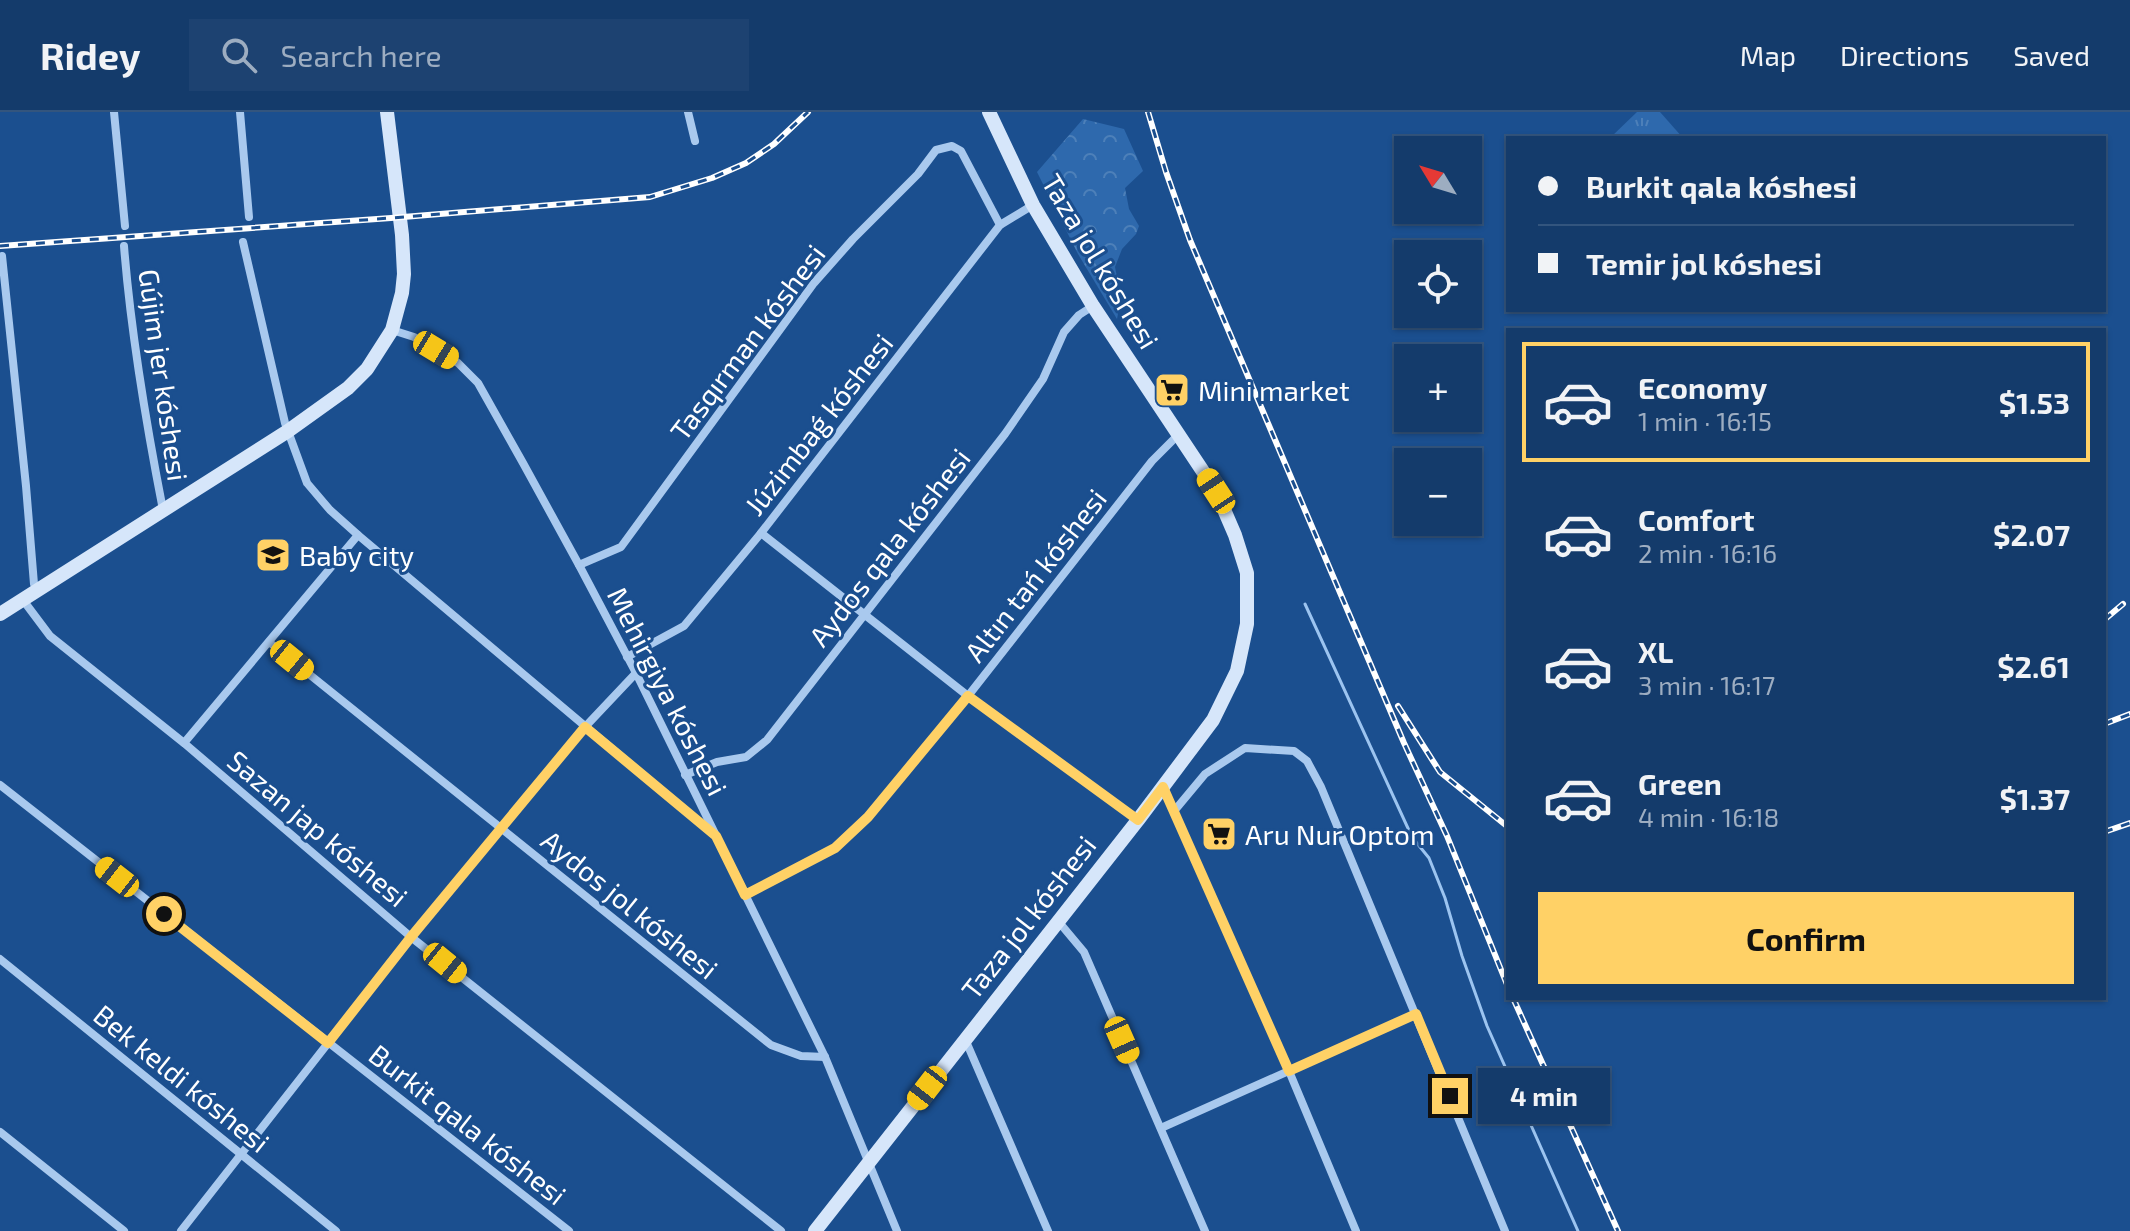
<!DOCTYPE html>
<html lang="en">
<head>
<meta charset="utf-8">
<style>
	body { margin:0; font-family:"Exo 2",sans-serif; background:#1d4271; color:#f1f3f6; height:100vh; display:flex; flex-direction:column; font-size:30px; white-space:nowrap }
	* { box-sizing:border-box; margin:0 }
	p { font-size:26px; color:#9dadc1 }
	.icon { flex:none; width:44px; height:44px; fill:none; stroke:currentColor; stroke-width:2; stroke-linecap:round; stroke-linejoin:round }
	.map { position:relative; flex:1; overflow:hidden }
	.side { position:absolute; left:1506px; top:216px; width:600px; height:672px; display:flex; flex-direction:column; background:#143b6b; border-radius:0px; box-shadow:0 2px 6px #0004,0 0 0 2px #33557e }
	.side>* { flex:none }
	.guide { position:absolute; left:1506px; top:24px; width:600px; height:176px; border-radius:0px; box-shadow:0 2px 6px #0004,0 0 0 2px #33557e; display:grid; align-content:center; height:176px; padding:0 32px; background:#143b6b }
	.needle { width:52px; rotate:308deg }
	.buttons { position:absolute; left:1394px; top:24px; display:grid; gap:16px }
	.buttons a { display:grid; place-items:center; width:88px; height:88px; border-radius:0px; background:#143b6b; box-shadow:0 2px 6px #0004,0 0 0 2px #33557e; font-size:40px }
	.end { position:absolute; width:36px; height:36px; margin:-18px; border:10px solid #ffd166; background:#111; box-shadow:0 0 0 4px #111 }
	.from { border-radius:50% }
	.bubble { position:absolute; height:56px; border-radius:0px; background:#143b6b; box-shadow:0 2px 6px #0004,0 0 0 2px #33557e; font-size:26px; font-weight:700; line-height:56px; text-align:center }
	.car { position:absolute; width:24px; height:48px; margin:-24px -12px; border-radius:10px; box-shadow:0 0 6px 2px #0007; background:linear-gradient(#f5c518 24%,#345 0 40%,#f5c518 0 76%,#345 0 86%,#f5c518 0) }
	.guide b { display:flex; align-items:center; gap:28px; height:76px; font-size:30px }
	.guide b+b { border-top:2px solid #33557e }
	.guide i { width:20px; height:20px; background:#f1f3f6 }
	ul { padding:14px 0 0; list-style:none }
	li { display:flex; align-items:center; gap:24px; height:120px; margin:0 16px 12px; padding:0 16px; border:4px solid transparent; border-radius:0px }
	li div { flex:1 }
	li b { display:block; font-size:30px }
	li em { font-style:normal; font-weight:700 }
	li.on { border-color:#ffd166 }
	li>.icon { width:72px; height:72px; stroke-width:1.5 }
	.cta { display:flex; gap:16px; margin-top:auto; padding:16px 32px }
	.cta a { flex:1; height:92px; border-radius:0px; background:#ffd166; color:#111; font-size:32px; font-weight:700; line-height:92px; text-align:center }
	header { display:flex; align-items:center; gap:48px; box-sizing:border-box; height:112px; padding:0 40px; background:#143b6b; border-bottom:2px solid #33557e }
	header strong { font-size:38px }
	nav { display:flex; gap:44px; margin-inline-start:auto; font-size:28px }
	.search { width:560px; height:72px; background:#1d4271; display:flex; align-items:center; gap:20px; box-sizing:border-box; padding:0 28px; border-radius:0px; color:#9dadc1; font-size:30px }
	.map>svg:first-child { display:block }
	.grass { fill:url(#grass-tufts) }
	.forest { fill:url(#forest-crowns) }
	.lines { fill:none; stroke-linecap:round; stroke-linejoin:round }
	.stream { stroke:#9cc4f0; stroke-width:3 }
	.street { stroke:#a9c9ee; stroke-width:8 }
	.secondary { stroke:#d6e6fa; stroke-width:14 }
	.rail-casing { stroke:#fff; stroke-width:6 }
	.rail { stroke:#1b4f8f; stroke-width:3; stroke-dasharray:9; stroke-linecap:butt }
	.route { stroke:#ffd166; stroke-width:10 }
	.labels { text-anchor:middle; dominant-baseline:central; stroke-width:6; stroke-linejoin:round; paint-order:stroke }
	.street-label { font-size:28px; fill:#fff; stroke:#1b4f8f }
	.poi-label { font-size:28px; fill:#fff; stroke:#1b4f8f; text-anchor:start }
</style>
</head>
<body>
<header>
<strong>Ridey</strong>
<div class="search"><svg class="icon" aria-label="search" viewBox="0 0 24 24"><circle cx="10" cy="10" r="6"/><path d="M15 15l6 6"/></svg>Search here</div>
<nav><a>Map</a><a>Directions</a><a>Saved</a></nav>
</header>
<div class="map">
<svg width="2130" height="1119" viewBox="0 0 2130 1119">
	<defs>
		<pattern id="grass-tufts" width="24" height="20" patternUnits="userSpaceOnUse" patternTransform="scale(2)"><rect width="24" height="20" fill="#2e69ad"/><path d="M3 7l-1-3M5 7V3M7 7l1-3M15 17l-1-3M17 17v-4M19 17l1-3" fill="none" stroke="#4d80b9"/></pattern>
		<pattern id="forest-crowns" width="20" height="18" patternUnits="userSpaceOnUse" patternTransform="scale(2)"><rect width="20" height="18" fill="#2e69ad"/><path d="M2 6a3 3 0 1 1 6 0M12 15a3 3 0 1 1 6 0" fill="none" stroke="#4d80b9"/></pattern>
	</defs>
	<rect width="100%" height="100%" fill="#1b4f8f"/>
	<polygon class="grass" points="1637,0 1660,0 1683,26 1610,26"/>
	<polygon class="forest" points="1083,7 1124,17 1143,59 1125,76 1129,97 1139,114 1136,122 1122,137 1115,155 1121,185 1117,207 1078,142 1037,60"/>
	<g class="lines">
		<polyline class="stream" points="1305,492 1412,725 1429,746 1445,786 1462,844 1487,914 1578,1119"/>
		<g class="street">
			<polyline points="114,0 125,114"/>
			<polyline points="240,0 249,105"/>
			<polyline points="688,0 695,29"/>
			<polyline points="243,130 285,311 307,371 330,398 358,423 712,721"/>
			<path d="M124,134C131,223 146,311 163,398"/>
			<polyline points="2,144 26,374 34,472 37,479"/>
			<polyline points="392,218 414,225 458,251 478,271 523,351 579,453 636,561 825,945 897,1119"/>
			<polyline points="761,421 968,584 1138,708"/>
			<polyline points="579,453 621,435 814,171 853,127 918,62 936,38 952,34 961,39 1000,113"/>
			<polyline points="23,488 50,524 184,631 411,825 781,1119"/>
			<polyline points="269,530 771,933 801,944 825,945"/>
			<polyline points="627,545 684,514 761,421 1000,113 1033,93"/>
			<polyline points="184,631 358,423"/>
			<polyline points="685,663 717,650 746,645 767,628 1005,322 1043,267 1064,220 1079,203 1093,194"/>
			<polyline points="0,673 569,1119"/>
			<polyline points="1163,675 1289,959 1356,1119"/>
			<polyline points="1175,698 1205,662 1245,636 1294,639 1307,649 1321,675 1505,1119"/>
			<polyline points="745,783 835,736 868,705 968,584 1152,349 1179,322"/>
			<polyline points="1058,809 1084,840 1205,1119"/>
			<polyline points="0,847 336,1119"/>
			<polyline points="965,927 1048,1119"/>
			<polyline points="1161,1016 1416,902"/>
			<polyline points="0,1020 124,1119"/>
			<polyline points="181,1119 411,825 585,615 636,561"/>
		</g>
		<g class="secondary">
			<polyline points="0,502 288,319 348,276 367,257 392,218 402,181 404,162 402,123 387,0"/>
			<polyline points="815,1119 1138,708 1213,608 1237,559 1247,512 1247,461 1235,423 1216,379 1093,194 1033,93 989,0"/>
		</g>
		<defs>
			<g id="rail">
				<polyline points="1148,0 1166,60 1190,128 1404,631 1447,724 1508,875"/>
				<polyline points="0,134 391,106 650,85 712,66 746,51 774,32 808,0"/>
				<polyline points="2104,508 2123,492"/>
				<polyline points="1398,594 1440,660 1508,715"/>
				<polyline points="2104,612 2130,602"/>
				<polyline points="2104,720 2130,711"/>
				<polyline points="1513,886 1618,1119"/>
			</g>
		</defs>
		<use href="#rail" class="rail-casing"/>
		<use href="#rail" class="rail"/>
	</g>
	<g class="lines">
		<polyline class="route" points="164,802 328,931 411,825 585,615 716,724 745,783 835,736 868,705 968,584 1138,708 1163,675 1289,959 1416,902 1450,984"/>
	</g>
	<defs>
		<symbol id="supermarket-square" viewBox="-11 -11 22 22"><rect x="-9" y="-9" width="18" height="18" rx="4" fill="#ffd166" stroke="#1b4f8f"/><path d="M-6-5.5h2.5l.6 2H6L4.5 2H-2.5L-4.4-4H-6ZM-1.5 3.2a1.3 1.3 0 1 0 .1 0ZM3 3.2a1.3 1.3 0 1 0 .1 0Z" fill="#111"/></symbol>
		<symbol id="school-square" viewBox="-11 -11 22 22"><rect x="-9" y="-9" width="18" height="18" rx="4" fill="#ffd166" stroke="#1b4f8f"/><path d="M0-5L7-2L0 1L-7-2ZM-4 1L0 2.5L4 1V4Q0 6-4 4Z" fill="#111"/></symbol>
	</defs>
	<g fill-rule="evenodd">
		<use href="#supermarket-square" x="1152" y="258" width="40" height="40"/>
		<use href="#school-square" x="253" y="423" width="40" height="40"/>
		<use href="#supermarket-square" x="1199" y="702" width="40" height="40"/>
	</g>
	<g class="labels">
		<g class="street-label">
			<text transform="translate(1101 149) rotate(59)">Taza jol kóshesi</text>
			<text transform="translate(747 230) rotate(-53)">Tasqırman kóshesi</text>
			<text transform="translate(164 263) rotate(82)">Gújim jer kóshesi</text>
			<text transform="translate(818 312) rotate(-52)">Júzimbaǵ kóshesi</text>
			<text transform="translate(889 435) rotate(-52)">Aydos qala kóshesi</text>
			<text transform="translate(1035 463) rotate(-52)">Altın tań kóshesi</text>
			<text transform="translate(668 579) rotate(63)">Mehirgiya kóshesi</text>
			<text transform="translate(318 716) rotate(40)">Sazan jap kóshesi</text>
			<text transform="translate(630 792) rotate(39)">Aydos jol kóshesi</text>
			<text transform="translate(1028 805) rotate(-52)">Taza jol kóshesi</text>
			<text transform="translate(182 966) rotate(39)">Bek keldi kóshesi</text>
			<text transform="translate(468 1012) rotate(38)">Burkit qala kóshesi</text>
		</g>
		<g class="poi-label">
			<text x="1198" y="278">Mini market</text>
			<text x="299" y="443">Baby city</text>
			<text x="1245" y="722">Aru Nur Optom</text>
		</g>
	</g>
</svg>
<div class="buttons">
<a><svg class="needle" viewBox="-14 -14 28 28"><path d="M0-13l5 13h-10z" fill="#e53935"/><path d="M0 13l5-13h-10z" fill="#9dadc1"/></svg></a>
<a><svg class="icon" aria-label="locate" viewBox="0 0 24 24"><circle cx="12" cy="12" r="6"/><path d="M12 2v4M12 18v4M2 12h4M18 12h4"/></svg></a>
<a>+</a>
<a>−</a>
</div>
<i class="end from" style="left:164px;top:802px"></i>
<i class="end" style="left:1450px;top:984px"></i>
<div class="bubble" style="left:1478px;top:956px;width:132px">4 min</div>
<i class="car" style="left:436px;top:238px;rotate:121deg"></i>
<i class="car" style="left:1216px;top:379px;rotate:327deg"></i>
<i class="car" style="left:292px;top:548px;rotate:129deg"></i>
<i class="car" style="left:117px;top:765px;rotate:308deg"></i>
<i class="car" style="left:445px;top:851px;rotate:129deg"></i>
<i class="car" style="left:1122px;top:928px;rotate:156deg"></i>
<i class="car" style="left:927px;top:976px;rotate:218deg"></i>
<div class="guide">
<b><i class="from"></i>Burkit qala kóshesi</b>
<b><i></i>Temir jol kóshesi</b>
</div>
<section class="side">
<ul>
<li class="on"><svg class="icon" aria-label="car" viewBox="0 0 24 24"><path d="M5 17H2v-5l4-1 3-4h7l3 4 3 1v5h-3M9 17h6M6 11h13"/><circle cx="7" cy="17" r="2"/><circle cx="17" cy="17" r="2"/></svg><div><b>Economy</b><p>1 min · 16:15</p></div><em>$1.53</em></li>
<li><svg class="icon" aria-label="car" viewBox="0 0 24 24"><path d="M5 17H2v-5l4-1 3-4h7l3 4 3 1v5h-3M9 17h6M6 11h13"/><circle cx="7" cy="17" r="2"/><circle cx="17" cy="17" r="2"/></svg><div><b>Comfort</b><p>2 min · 16:16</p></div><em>$2.07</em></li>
<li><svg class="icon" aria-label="car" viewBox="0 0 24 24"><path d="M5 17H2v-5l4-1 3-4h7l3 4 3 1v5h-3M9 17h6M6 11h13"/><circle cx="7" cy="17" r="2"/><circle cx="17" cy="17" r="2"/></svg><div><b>XL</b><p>3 min · 16:17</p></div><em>$2.61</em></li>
<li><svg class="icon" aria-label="car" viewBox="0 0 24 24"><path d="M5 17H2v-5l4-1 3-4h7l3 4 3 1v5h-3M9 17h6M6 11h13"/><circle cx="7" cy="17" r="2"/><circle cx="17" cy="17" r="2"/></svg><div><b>Green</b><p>4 min · 16:18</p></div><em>$1.37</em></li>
</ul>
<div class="cta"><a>Confirm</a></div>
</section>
</div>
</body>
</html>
